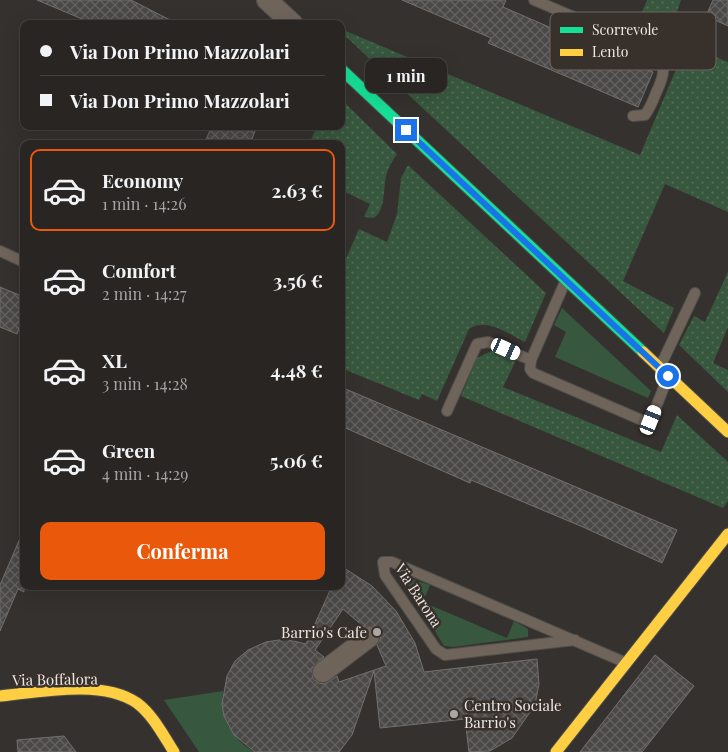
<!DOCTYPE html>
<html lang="it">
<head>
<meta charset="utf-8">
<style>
	body { margin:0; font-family:"Playfair Display",serif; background:#302d2a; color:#f1f3f6; height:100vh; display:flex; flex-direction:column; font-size:19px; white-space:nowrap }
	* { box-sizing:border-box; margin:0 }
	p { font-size:16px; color:#a5a5a5 }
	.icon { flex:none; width:28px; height:28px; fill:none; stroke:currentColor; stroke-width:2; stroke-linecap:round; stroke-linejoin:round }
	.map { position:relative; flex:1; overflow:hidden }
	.panel { position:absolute; left:20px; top:140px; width:325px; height:450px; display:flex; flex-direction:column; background:#282522; border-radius:10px; box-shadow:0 5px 20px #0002,0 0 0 1px #444240 }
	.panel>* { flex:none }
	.banner { position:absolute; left:20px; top:20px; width:325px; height:110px; border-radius:10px; box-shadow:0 5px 20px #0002,0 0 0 1px #444240; display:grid; align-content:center; height:110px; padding:0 20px; background:#282522 }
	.end { position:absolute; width:22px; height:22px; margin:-11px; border:6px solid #1a73e8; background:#fff; box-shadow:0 0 0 2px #fff }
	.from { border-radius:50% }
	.bubble { position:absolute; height:35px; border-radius:10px; background:#282522; box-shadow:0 5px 20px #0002,0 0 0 1px #444240; font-size:16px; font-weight:700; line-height:35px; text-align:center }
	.car { position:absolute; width:15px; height:30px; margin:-15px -8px; border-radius:6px; box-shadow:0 0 4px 1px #0007; background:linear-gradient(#fff 24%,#345 0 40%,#fff 0 76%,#345 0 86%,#fff 0) }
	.banner b { display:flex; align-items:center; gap:18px; height:48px; font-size:19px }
	.banner b+b { border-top:1px solid #444240 }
	.banner i { width:12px; height:12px; background:#f1f3f6 }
	ul { padding:9px 0 0; list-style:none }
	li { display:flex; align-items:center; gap:15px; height:82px; margin:0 10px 8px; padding:0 10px; border:2px solid transparent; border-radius:10px }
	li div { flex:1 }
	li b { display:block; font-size:19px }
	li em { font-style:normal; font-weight:700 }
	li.on { border-color:#ea580c }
	li>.icon { width:45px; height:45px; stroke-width:1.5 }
	.button { display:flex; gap:10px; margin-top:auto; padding:10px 20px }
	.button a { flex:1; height:58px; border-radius:10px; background:#ea580c; color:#fff; font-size:20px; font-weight:700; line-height:58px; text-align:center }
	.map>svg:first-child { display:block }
	.green { fill:#37583e }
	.garden { fill:url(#garden-dots) }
	.building { fill:url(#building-cross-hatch); stroke:#726f6f; fill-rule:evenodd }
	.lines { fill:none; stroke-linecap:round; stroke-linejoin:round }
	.lane-casing { stroke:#514e4c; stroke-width:12 }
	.street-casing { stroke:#514e4c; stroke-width:22 }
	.fast-casing { stroke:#514e4c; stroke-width:13 }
	.slow-casing { stroke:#514e4c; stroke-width:13 }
	.lane { stroke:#6f645a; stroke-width:10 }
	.street { stroke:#6f645a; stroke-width:20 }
	.fast { stroke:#16e098; stroke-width:11 }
	.slow { stroke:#ffcf43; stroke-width:11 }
	.route { stroke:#1a73e8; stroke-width:6 }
	.poi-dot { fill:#aca7a4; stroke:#38302b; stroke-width:2 }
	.labels { text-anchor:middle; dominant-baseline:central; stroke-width:5; stroke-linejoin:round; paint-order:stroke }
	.street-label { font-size:15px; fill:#ece6e3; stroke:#38302b }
	.poi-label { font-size:15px; fill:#ece6e3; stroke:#38302b; text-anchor:end }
	.key { fill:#38302b; stroke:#6e6762; stroke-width:1 }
	.key-label { font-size:14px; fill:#ece6e3 }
</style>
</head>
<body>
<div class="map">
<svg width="728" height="752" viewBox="0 0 728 752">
	<defs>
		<pattern id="garden-dots" width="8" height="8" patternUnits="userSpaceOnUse" patternTransform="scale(1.25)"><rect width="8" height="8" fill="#37583e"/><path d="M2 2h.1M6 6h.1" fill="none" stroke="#54705a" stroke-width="1.8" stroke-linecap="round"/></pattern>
		<pattern id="building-cross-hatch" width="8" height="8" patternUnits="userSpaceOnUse" patternTransform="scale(1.25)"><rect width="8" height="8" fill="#4b4848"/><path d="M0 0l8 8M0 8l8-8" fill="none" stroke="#656262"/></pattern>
	</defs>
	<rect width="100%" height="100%" fill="#35312e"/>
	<g class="green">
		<polygon points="562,308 651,391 648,398 555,357 566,332 554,325"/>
		<polygon points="411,579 430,585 423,602 507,638 514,621 528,629 528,637 453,647 444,646 409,588 407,583"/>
		<path d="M223,691C221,716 231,740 255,752H199L164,700Z"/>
	</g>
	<g class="garden">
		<path d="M647,0H681C663,43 696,48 728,62V212L665,184L623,281L674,308L664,333L341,32V29L640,155L682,55L633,34Z"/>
		<path d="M341,99L397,154C392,161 388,168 386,176C383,189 386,209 374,218L364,217L370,204L341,190V144H309L317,126H341Z"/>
		<path d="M408,165L546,293L525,342C508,334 486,317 469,329L437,401L422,394L419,400L341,368V270L359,229L387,242L397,214L401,178Z"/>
		<polygon points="728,272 728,327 713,363 728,370 728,392 679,345 694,316 705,322"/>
		<polygon points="493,350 516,360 503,387 661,452 677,415 728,462 728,501 723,508 461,396 477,358"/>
	</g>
	<g class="building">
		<polygon points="37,0 131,0 178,24 94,24"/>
		<polygon points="402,0 506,0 503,7 653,72 638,107 488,43 491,38"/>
		<polygon points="713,0 728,0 728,26 706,16"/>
		<polygon points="212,126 257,126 250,144 204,144"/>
		<polygon points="0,287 24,297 24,316 17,334 0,327"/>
		<polygon points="341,387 677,530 662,563 583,527 471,480 470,483 341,426"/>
		<polygon points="24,529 24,592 18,589 0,631 0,585"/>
		<path d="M341,566L372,586L396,611L415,643L424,672L537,659L539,684L535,705L512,738L490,751L469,752L465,719L380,728L374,671L352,735L339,752H255L234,735L224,716L222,704L227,676L235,661L248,650L266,642L285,639L306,644L332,586H341ZM343,609L364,627L373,626L379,630L381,636L377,645L386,666L339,682L337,676L325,684L319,683L313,679L312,668L324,657L315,650Z"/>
		<polygon points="655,655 694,686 642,752 580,752"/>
		<polygon points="64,736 76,752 18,752 17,740"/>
	</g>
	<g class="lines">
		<defs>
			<g id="lane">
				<path d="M534,0L651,50C669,62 664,76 656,93C653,101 650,108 645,115L633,116"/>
				<polyline points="0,251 24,262"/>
				<polyline points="565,282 531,360 530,369 533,373 646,422 651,420 667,379"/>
				<polyline points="660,367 695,293"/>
				<polyline points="447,411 477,344 488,342 531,360"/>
				<polyline points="575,640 445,655 436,649 385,575 383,562 392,562 624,662"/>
			</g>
			<g id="street">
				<polyline points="267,0 293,24"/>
				<polyline points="323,672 369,637"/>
			</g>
			<polyline id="fast" points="341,69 643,352"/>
			<g id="slow">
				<polyline points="643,352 728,432"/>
				<path d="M0,696C39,692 103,679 137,703C153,715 163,735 174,752"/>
				<polyline points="556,752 728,534"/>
			</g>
		</defs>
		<use href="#lane" class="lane-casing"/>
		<use href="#street" class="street-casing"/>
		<use href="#fast" class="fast-casing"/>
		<use href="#slow" class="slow-casing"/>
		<use href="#lane" class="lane"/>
		<use href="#street" class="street"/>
		<use href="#fast" class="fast"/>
		<use href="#slow" class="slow"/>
	</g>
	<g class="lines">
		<polyline class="route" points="406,130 668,376"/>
	</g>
	<g class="poi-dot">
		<circle cx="377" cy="632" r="5"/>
		<circle cx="454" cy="714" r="5"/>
	</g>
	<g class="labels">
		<g class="street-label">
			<text transform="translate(419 595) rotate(57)">Via Barona</text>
			<text transform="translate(55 679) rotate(-1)">Via Boffalora</text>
		</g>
		<g class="poi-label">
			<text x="367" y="632">Barrio's Cafe</text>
			<text x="464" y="705" text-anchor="start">Centro Sociale<tspan x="464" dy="17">Barrio's</tspan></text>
		</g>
	</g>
	<rect x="550" y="12" width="166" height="58" rx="8" class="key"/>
	<rect x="560" y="27" width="23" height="6" fill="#16e098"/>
	<rect x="560" y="49" width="23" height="7" fill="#ffcf43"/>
	<g class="key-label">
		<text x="592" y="35">Scorrevole</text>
		<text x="592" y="57">Lento</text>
	</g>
</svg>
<i class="end from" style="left:668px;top:376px"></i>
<i class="end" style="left:406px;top:130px"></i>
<div class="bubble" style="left:365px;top:58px;width:82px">1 min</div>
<i class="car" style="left:506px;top:349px;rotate:114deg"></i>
<i class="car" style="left:651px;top:420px;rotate:22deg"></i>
<div class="banner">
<b><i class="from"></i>Via Don Primo Mazzolari</b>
<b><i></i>Via Don Primo Mazzolari</b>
</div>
<section class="panel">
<ul>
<li class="on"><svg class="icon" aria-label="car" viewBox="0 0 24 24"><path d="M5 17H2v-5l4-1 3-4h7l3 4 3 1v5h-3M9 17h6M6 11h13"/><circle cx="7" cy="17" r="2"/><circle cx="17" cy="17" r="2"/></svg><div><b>Economy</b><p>1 min · 14:26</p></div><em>2.63 €</em></li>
<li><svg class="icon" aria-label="car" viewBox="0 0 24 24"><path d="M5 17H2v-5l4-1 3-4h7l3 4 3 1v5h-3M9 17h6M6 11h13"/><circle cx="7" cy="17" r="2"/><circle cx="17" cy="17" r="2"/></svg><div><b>Comfort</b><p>2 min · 14:27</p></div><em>3.56 €</em></li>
<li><svg class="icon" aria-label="car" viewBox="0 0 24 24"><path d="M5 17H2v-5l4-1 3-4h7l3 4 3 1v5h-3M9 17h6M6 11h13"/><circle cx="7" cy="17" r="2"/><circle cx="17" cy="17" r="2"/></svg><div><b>XL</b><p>3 min · 14:28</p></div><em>4.48 €</em></li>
<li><svg class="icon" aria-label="car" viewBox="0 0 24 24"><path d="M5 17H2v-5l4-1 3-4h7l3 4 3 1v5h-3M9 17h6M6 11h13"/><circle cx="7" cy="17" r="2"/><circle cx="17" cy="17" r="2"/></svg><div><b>Green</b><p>4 min · 14:29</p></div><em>5.06 €</em></li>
</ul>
<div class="button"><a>Conferma</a></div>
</section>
</div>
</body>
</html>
